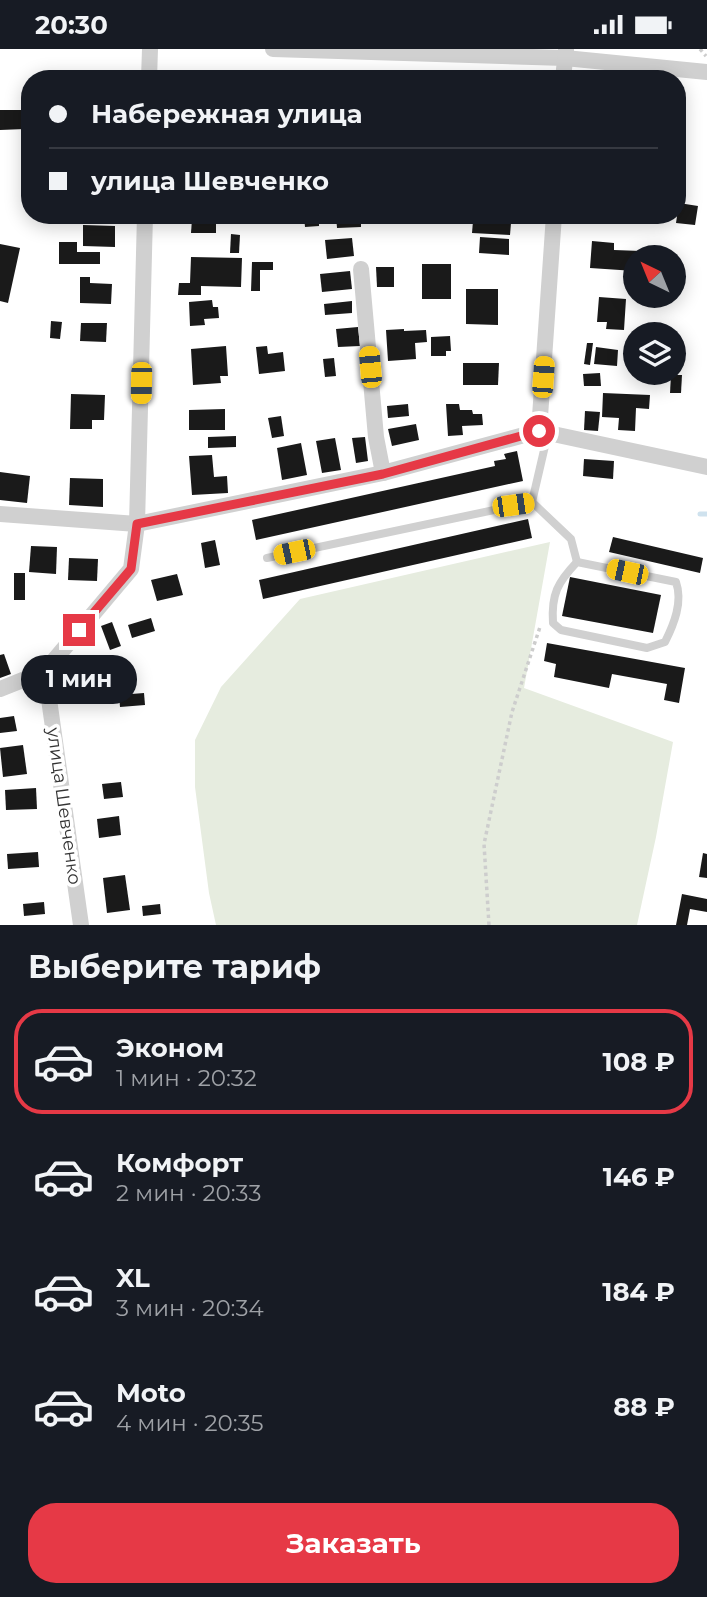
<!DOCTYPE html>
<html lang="ru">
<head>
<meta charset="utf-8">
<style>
	body { margin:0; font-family:Montserrat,sans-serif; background:#20242c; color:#f1f3f6; height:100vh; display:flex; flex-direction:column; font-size:26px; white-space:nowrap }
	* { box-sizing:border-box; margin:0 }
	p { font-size:23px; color:#9ea1a6 }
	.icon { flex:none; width:38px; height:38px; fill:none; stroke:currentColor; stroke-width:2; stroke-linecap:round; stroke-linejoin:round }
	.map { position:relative; height:876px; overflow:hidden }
	.details { display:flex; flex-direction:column; background:#171b24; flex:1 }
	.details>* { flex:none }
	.hud { position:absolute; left:21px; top:21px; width:665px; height:154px; border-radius:28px; box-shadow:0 4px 18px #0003; display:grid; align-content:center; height:154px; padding:0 28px; background:#171b24 }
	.needle { width:46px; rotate:317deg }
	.fabs { position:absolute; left:623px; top:196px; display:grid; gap:14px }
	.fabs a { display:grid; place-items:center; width:63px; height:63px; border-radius:50%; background:#171b24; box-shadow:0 4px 18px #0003; font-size:35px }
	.end { position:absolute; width:32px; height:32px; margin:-16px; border:9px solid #e63946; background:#fff; box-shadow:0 0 0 4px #fff }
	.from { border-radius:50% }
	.bubble { position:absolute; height:49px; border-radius:24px; background:#171b24; box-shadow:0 4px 18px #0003; font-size:23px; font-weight:700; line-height:49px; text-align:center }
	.car { position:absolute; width:21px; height:42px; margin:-21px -10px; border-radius:9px; box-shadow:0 0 5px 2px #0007; background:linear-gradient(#f5c518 24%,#345 0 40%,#f5c518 0 76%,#345 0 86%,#f5c518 0) }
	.hud b { display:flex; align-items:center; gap:24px; height:66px; font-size:26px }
	.hud b+b { border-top:2px solid #363941 }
	.hud i { width:18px; height:18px; background:#f1f3f6 }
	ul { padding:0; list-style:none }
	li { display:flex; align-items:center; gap:21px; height:105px; margin:0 14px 10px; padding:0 14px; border:4px solid transparent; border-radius:28px }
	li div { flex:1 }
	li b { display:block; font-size:26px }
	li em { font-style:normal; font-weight:700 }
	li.selected { border-color:#e63946 }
	li>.icon { width:63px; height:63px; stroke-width:1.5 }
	h2 { padding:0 28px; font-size:32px; line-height:84px }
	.action { display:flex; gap:14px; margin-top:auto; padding:14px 28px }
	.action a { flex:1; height:80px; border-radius:28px; background:#e63946; color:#fff; font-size:28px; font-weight:700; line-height:80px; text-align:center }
	.status { display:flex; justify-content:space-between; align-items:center; height:49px; padding:0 35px; background:#171b24; direction:ltr }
	.status svg { height:19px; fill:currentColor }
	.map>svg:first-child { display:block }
	.green { fill:#e6ecdf }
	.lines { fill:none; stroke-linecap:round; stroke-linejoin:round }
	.stream { stroke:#cfe2ee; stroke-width:5 }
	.building { fill:#1a1a1a }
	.path { stroke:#cdcdcd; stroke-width:3.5; stroke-dasharray:3.5 3.5; stroke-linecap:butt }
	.service { stroke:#d0d0d0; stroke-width:8 }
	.minor { stroke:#d0d0d0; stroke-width:16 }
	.route { stroke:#e63946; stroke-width:9 }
	.labels { text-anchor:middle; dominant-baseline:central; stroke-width:7; stroke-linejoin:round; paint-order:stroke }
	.street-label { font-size:18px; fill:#333; stroke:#fff }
</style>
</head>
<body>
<div class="status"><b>20:30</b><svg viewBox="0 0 49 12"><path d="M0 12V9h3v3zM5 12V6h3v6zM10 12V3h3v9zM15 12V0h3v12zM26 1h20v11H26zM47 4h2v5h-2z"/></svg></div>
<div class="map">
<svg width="707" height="876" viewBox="0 0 707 876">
	<rect width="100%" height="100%" fill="#fff"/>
	<polygon class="green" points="550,493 524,639 673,693 656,788 637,876 216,876 209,844 195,738 195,691 221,638 300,550"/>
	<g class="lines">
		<polyline class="stream" points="700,465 707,465"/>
	</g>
	<g class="building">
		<polygon points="0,61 24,61 25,80 0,81"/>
		<polygon points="679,154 698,157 695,176 676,174"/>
		<polygon points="88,166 111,166 111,173 87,173"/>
		<polygon points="304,166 319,166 319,177 305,178"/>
		<polygon points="336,166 361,166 361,178 337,179"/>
		<polygon points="192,170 216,171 216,184 191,184"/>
		<polygon points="473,172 511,174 510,186 472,184"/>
		<polygon points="83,176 115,177 115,198 83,197"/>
		<polygon points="231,185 240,186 239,204 230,204"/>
		<polygon points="480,188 509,190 509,206 479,204"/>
		<polygon points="352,189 354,207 327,210 325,191"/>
		<polygon points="592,192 614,194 614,201 641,202 641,208 635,208 635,222 590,219"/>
		<polygon points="59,193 77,193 77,203 100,203 100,215 59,215"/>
		<polygon points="0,195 20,199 8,254 0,252"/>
		<polygon points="191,208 242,209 241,238 201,237 201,246 178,246 179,234 190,234"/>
		<polygon points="252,213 273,213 273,221 260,221 260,242 251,242"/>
		<rect x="422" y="215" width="29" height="35"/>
		<polygon points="376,218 394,218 394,238 377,238"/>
		<polygon points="350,222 352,240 322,243 320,225"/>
		<polygon points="80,228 90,228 90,234 112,235 111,255 80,254"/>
		<polygon points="466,240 498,240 498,276 466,275"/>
		<polygon points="599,248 626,250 624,281 606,280 607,273 597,273"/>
		<polygon points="212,251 213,258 218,258 219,269 204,270 205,276 190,277 189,253"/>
		<polygon points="352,252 352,264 325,266 324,255"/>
		<polygon points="51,272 62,273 60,290 50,289"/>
		<polygon points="81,274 107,274 106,293 80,292"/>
		<polygon points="358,278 360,297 338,298 336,280"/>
		<polygon points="404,280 404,282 426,281 427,293 415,294 416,310 388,312 386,281"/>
		<polygon points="450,287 451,302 446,302 446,307 431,307 431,288"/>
		<polygon points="587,294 593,294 590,316 584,315"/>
		<polygon points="226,297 228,327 220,327 221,334 193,336 191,300"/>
		<polygon points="267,297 268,305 283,303 285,322 259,325 256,298"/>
		<polygon points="596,298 618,301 617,317 594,315"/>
		<polygon points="334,309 336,327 325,328 323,310"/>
		<polygon points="463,314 499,314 498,336 463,336"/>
		<polygon points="600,324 601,337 584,337 583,325"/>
		<polygon points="671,326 682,326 681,344 670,344"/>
		<polygon points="603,344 650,346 649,360 636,359 635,382 618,381 619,369 602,368"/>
		<polygon points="71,345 105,346 104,371 92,371 92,380 70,380"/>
		<polygon points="408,355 409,367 388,369 387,357"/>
		<polygon points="446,355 459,355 460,361 472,361 473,365 482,365 483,376 462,377 463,386 448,387"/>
		<polygon points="225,360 225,381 189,381 189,361"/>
		<polygon points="585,362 600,363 598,382 584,381"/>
		<polygon points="281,367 284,387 272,389 268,369"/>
		<polygon points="416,375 419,391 392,397 388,380"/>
		<polygon points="236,387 236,398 208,399 208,388"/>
		<polygon points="365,388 368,412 356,414 352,389"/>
		<polygon points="335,389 341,421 322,424 316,392"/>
		<polygon points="301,394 307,426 282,431 277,399"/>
		<polygon points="517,402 523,432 256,491 252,471 495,417 494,412 506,410 504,405"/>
		<polygon points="212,406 214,428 227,427 228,444 192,446 189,407"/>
		<polygon points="584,410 614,412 613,430 583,427"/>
		<polygon points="0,423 30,427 27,454 0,451"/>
		<polygon points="70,429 103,430 103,458 69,456"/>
		<polygon points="528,470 532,489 263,550 259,531"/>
		<polygon points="613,488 703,509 700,524 609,503"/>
		<polygon points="215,491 220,516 205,519 201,494"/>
		<polygon points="31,497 57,498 56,525 29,523"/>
		<polygon points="69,509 98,510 97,532 68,531"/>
		<rect x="14" y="524" width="11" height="27"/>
		<polygon points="177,525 183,546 157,552 151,531"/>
		<polygon points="570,528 661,546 653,584 562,567"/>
		<polygon points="151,569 155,582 132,589 128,576"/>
		<polygon points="112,573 121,597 110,601 101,577"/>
		<polygon points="547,594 685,619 679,654 664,651 667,635 612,625 609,639 554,628 556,615 544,612"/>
		<polygon points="4,605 11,625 0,629 0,606"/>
		<polygon points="144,644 145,656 120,658 119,646"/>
		<polygon points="14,667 17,682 0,684 0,669"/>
		<polygon points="23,696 27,725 3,728 0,699"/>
		<polygon points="121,733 123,748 104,750 102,735"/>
		<polygon points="36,739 37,760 6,761 5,741"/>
		<polygon points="119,767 121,786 99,789 97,770"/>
		<polygon points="38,803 39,818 8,820 7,805"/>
		<polygon points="703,804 707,805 707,829 699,828"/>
		<polygon points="125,826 130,861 107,864 103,829"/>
		<polygon points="682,845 707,850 707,863 690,860 687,876 676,876"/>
		<polygon points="44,853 45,865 24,867 23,855"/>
		<polygon points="160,855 161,865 143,867 142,857"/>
	</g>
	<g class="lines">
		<g class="path">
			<polyline points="700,0 706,7"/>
			<polyline points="489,876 484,795 512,663 540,578"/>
		</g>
		<g class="service">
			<polyline points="532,453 548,384"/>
			<polyline points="267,509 532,453 571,490 577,513"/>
			<path d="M577,513L676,533C683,553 674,575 665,593L647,599L561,581L553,574C551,545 558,533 577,513Z"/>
		</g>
		<g class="minor">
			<polyline points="273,0 565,9 707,23"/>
			<polyline points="149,30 150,0"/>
			<polyline points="563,30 566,1"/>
			<polyline points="361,220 376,388 383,424"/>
			<polyline points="539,382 554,166"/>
			<polyline points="0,465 137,475 383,424 539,382 707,418"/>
			<polyline points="0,640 45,622"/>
			<polyline points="81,876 45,622 131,520 137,475 145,166"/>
		</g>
	</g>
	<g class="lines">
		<polyline class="route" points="79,581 131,520 137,475 383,425 539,382"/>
	</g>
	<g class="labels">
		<g class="street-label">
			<text transform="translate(64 757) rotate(82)">улица Шевченко</text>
		</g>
	</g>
</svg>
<div class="fabs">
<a><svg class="needle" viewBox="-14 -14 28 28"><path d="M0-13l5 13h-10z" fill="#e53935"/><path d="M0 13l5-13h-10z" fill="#9ea1a6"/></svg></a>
<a><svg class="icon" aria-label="layers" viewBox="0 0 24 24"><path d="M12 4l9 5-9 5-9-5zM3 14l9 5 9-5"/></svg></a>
</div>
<i class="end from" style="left:539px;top:382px"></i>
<i class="end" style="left:79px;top:581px"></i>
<div class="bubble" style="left:21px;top:606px;width:116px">1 мин</div>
<i class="car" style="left:370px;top:318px;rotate:355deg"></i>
<i class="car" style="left:543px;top:328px;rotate:4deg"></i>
<i class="car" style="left:141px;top:334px;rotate:181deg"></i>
<i class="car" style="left:513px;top:456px;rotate:82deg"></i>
<i class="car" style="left:294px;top:503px;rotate:258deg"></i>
<i class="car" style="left:627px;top:523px;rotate:282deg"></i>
<div class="hud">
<b><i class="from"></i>Набережная улица</b>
<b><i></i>улица Шевченко</b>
</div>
</div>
<section class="details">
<h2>Выберите тариф</h2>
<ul>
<li class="selected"><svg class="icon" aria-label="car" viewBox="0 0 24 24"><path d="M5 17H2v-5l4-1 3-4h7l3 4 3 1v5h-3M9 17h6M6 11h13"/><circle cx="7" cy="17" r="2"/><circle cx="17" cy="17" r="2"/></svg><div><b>Эконом</b><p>1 мин · 20:32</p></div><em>108 ₽</em></li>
<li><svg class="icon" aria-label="car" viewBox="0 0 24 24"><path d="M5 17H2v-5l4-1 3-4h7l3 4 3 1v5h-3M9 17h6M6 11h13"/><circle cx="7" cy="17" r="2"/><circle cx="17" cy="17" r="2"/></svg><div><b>Комфорт</b><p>2 мин · 20:33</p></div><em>146 ₽</em></li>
<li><svg class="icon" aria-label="car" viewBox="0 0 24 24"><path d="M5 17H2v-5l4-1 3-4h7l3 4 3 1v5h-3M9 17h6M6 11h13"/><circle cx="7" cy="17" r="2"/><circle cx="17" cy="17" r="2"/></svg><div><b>XL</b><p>3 мин · 20:34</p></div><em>184 ₽</em></li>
<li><svg class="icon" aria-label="car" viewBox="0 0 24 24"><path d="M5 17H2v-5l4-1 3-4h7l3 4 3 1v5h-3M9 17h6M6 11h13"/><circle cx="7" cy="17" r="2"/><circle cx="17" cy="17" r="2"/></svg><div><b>Moto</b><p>4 мин · 20:35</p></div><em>88 ₽</em></li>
</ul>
<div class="action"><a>Заказать</a></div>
</section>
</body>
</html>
